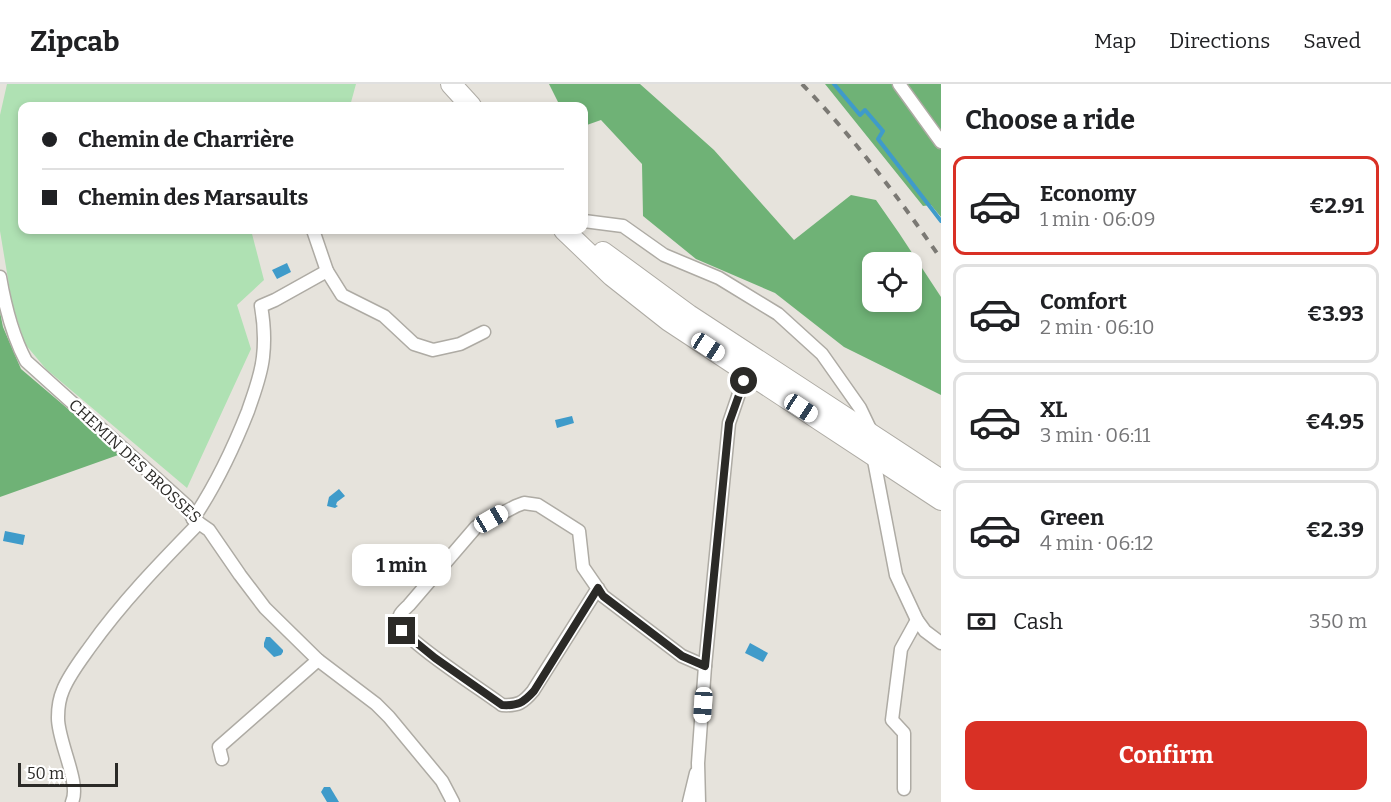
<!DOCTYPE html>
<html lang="en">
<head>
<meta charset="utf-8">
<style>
	body { margin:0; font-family:Bitter,serif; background:#f6f6f6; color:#202124; height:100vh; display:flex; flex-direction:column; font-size:22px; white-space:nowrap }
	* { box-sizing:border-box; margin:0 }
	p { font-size:20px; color:#757577 }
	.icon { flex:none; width:33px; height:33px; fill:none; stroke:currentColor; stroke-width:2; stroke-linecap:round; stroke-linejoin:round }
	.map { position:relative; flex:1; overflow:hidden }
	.drawer { display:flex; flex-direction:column; background:#fff; width:450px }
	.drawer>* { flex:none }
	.banner { position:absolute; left:18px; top:18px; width:570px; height:132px; border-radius:12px; box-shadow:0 3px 9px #0003; display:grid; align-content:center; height:132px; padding:0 24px; background:#fff }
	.buttons { position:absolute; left:862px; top:168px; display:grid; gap:12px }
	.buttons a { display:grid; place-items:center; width:60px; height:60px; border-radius:12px; background:#fff; box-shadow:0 3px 9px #0003; font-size:30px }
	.scale { position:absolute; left:18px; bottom:15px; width:100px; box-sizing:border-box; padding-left:6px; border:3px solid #2b2a27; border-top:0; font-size:16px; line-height:21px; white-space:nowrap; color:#2b2a27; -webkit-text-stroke:4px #fff; paint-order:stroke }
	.end { position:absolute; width:27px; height:27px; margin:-14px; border:8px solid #2b2a27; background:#fff; box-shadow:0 0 0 3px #fff }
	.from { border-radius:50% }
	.bubble { position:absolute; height:42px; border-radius:12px; background:#fff; box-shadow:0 3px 9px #0003; font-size:20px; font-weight:700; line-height:42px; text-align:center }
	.car { position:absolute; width:18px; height:36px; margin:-18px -9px; border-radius:8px; box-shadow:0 0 4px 2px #0007; background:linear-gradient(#fff 24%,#345 0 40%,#fff 0 76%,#345 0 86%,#fff 0) }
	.banner b { display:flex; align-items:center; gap:21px; height:57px; font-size:22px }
	.banner b+b { border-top:2px solid #e0e0e0 }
	.banner i { width:15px; height:15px; background:#202124 }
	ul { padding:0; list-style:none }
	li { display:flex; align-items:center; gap:18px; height:99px; margin:0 12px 9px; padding:0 12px; border:3px solid #e0e0e0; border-radius:12px }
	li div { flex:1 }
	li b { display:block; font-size:22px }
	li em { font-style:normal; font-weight:700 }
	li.current { border-color:#d93025 }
	li>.icon { width:54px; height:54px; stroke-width:1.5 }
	h2 { padding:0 24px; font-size:27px; line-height:72px }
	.pay { display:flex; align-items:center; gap:15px; height:66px; padding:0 24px; font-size:22px }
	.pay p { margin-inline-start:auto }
	.cta { display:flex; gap:12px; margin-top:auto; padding:12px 24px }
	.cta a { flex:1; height:69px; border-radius:12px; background:#d93025; color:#fff; font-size:24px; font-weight:700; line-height:69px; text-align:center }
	header { display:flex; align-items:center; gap:36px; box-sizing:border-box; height:84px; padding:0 30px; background:#fff; border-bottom:2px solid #e0e0e0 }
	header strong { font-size:28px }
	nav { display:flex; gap:33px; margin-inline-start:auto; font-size:21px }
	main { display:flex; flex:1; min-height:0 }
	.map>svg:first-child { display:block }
	.green { fill:#afe1b3 }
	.forest { fill:#6fb276; fill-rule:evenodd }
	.water { fill:#3f9bca }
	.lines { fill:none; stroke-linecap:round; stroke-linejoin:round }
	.stream { stroke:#3f9bca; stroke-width:4 }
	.street-casing { stroke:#aeaba4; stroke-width:15 }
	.primary-casing { stroke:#aeaba4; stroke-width:22 }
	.street { stroke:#fff; stroke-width:12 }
	.primary { stroke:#fff; stroke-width:20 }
	.rail { stroke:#7b7974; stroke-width:4; stroke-dasharray:8 8; stroke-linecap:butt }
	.route { stroke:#2b2a27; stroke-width:8 }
	.labels { text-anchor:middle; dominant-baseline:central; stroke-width:4.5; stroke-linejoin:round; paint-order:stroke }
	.street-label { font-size:16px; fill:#2b2a27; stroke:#fff }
</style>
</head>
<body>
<header>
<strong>Zipcab</strong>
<nav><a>Map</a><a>Directions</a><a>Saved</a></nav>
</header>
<main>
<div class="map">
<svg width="941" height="718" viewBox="0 0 941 718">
	<rect width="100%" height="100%" fill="#e6e3dc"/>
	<polygon class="green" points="7,0 356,0 350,22 22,22 22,146 251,146 264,196 237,221 251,265 187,404 46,285 25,260 12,219 0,147 0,31"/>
	<g class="forest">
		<path d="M549,0H640L714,66L794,156L851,111L876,116L899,149L941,213V311L844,263L775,209L696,175L643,132L642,80L601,36L584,42V22H560ZM912,178V218H873V178Z"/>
		<polygon points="825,0 941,0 941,133 931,121 923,122"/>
		<polygon points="0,228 3,243 21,285 121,370 0,413"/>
	</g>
	<g class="water">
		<polygon points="287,179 291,188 277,195 272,186"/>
		<polygon points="572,332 574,339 557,344 555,336"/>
		<polygon points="339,405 345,412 337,418 336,421 338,422 335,424 327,422 329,413"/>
		<polygon points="5,447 25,451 23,461 3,457"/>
		<polygon points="266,553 270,553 283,566 283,568 281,571 274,573 264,563 264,559"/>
		<polygon points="750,559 768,569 763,578 745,569"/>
		<polygon points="324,703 330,703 339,718 327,718 321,708"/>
	</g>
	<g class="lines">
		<polyline class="stream" points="834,0 860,31 865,26 883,47 878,55 941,137"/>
		<defs>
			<g id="street">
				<polyline points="899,0 941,58"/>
				<polyline points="584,137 623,142 664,171 719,194 778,230 822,270 860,324 871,347"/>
				<polyline points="313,146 327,187 342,211 384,232 414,260 433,266 460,260 484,248"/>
				<path d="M0,193C5,222 12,251 26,277L187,422L193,435L209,446L240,491L265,524L318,576L376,620L389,633L442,697L453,718"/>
				<polyline points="873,371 896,491 917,536 925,547 941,559"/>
				<path d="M193,435C216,401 233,365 248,327C254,309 261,292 263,273C265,256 264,239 261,222L275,216L327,187"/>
				<path d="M598,504L533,607C523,619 518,622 502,621C485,608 404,556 399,540C397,531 403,527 409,521L476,443L516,422L524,419L538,421L579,447L583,483L603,512L682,572L705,582"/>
				<polyline points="222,675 219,663 318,576"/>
				<polyline points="904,705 904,649 892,636 901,565 917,536"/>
				<path d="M72,718C81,699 57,656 58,633C58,625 60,613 63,606C69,591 80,577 90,563C122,518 161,478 199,439"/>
				<polyline points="689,718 696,689"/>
				<polyline points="699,718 698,679 705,582 729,339 746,289"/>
			</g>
			<g id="primary">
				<polyline points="451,0 471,22"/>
				<polyline points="564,146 612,192 669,237 941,416"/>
				<polyline points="603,168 689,231 941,396"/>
			</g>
		</defs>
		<use href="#street" class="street-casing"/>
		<use href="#primary" class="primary-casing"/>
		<use href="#street" class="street"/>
		<use href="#primary" class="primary"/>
		<path class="rail" d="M802,0C854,54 899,114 941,175"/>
	</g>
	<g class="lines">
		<path class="route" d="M402,547L435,574L502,621C518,622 523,619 534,607L598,504L603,512L682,572L705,582L729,339L744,297"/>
	</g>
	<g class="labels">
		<g class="street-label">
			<text transform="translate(135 377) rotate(43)">CHEMIN DES BROSSES</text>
		</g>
	</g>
</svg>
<div class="buttons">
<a><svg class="icon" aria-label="locate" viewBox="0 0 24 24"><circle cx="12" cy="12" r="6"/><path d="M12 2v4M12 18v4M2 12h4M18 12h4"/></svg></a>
</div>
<div class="scale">50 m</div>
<i class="end from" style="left:744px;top:297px"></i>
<i class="end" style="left:402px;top:547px"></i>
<div class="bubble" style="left:352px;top:460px;width:99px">1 min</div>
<i class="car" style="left:708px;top:263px;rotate:123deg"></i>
<i class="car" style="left:801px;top:324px;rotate:123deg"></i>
<i class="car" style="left:491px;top:435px;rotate:60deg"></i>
<i class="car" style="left:703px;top:621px;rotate:184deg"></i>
<div class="banner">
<b><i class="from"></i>Chemin de Charrière</b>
<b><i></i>Chemin des Marsaults</b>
</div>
</div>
<section class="drawer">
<h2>Choose a ride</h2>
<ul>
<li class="current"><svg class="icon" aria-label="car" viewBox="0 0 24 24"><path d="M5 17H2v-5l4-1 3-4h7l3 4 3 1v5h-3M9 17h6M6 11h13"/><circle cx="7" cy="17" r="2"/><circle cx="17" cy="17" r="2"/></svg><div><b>Economy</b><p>1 min · 06:09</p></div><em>€2.91</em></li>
<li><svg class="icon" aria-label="car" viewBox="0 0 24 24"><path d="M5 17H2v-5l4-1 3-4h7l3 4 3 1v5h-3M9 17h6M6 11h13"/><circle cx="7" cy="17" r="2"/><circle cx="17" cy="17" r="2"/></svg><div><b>Comfort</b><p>2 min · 06:10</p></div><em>€3.93</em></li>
<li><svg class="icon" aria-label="car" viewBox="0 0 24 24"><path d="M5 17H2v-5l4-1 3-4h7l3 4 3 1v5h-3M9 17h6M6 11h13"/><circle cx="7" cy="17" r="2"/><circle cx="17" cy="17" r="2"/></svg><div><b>XL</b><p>3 min · 06:11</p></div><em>€4.95</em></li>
<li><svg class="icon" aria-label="car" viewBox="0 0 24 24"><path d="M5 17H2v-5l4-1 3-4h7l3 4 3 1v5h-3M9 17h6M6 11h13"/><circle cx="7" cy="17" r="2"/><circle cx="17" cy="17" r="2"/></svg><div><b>Green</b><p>4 min · 06:12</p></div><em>€2.39</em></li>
</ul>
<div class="pay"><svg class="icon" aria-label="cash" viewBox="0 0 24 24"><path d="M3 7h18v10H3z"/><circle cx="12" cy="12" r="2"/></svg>Cash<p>350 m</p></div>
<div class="cta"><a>Confirm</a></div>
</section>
</main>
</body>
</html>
